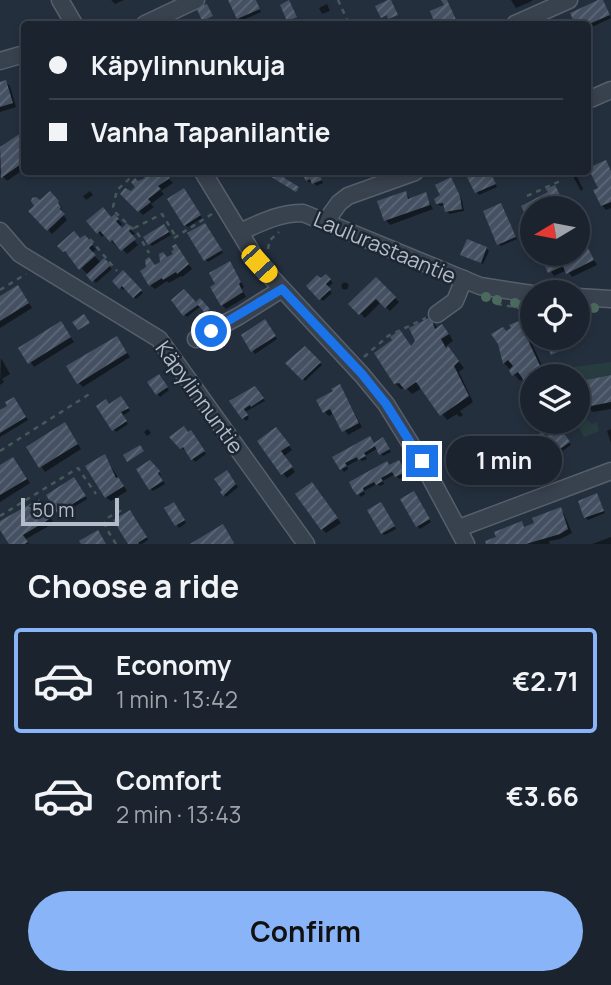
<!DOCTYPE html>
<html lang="en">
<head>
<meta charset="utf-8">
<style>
	body { margin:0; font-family:Manrope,sans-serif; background:#282f3a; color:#f1f3f6; height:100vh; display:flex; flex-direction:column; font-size:26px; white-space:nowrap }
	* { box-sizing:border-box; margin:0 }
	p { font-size:23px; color:#a0a4aa }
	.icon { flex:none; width:38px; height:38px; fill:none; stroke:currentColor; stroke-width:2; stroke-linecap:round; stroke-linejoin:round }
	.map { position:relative; height:544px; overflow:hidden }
	.side { display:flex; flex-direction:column; background:#1b232e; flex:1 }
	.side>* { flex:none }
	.guide { position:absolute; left:21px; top:21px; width:570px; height:154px; border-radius:7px; box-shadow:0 4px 10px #0003,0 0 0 2px #39404a; display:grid; align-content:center; height:154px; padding:0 28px; background:#1b232e }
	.needle { width:46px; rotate:260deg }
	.tools { position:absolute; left:520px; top:196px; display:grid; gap:14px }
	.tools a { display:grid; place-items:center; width:70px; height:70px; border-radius:50%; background:#1b232e; box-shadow:0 4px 10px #0003,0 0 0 2px #39404a; font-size:35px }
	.scale { position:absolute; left:21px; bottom:18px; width:98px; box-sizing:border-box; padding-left:7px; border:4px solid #b4bcc9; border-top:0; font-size:19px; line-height:24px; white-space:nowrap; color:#b4bcc9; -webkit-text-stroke:5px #1d2633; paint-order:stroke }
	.end { position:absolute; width:32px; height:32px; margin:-16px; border:9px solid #1a73e8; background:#fff; box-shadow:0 0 0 4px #fff }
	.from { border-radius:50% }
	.bubble { position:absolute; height:49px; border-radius:24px; background:#1b232e; box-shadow:0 4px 10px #0003,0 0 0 2px #39404a; font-size:23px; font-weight:700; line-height:49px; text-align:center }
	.car { position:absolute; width:21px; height:42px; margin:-21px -10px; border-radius:9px; box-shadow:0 0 5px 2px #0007; background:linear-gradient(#f5c518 24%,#345 0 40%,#f5c518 0 76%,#345 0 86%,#f5c518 0) }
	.guide b { display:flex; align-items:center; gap:24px; height:66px; font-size:26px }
	.guide b+b { border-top:2px solid #39404a }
	.guide i { width:18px; height:18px; background:#f1f3f6 }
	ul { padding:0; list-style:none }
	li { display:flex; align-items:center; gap:21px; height:105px; margin:0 14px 10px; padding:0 14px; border:4px solid transparent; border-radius:7px }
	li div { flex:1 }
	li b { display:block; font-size:26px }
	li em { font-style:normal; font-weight:700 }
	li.on { border-color:#8ab4f8 }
	li>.icon { width:63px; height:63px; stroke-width:1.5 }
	h2 { padding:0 28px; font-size:32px; line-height:84px }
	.cta { display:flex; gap:14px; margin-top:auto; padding:14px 28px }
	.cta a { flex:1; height:80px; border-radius:42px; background:#8ab4f8; color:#111; font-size:28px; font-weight:700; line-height:80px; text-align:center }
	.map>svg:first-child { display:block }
	.green { fill:#263c3f }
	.shadow { fill:#0007 }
	.building { fill:url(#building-hatch) }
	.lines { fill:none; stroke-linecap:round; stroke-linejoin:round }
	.minor-casing { stroke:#565f6c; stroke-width:19 }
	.path { stroke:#44595c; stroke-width:2.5; stroke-dasharray:5 5; stroke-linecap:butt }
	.minor { stroke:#38414e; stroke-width:16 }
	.tree { fill:#4b6a5d }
	.route { stroke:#1a73e8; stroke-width:9 }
	.labels { text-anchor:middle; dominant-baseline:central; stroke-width:5; stroke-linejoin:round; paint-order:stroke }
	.street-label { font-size:21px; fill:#b4bcc9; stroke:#1d2633 }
</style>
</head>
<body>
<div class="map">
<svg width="611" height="544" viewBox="0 0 611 544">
	<defs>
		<pattern id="building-hatch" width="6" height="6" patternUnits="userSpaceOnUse" patternTransform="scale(1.75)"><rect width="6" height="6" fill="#455162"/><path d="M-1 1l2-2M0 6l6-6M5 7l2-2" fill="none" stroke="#5d6877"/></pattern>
	</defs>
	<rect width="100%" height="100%" fill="#242f3e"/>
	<polygon class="green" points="611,362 611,375 581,381 586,418 592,424 597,422 599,431 584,437 576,422 578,376 554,376 551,370"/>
	<g class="shadow">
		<polygon points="111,0 124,0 115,4"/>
		<polygon points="256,0 261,12 241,21 238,18"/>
		<polygon points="511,0 532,0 532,1 516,8"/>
		<polygon points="602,0 611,18 588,29 588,24 577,24 572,14"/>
		<polygon points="327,4 330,11 322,14 319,8"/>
		<polygon points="233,19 236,24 225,24 224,23"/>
		<polygon points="5,82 10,86 16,107 0,112 0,83"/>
		<polygon points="24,133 24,169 7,181 0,173 0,149"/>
		<polygon points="605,162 611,170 611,208 606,210 602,205 600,189"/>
		<polygon points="142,172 162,172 173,183 161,191 164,194 151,204 154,207 143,215 122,194 131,194 148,178"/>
		<polygon points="296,172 318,172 323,183 316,186 313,181 310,183 307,180 304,173 299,175"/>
		<polygon points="326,172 332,172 334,175 329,177"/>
		<polygon points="478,172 490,172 497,187 479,195 468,176"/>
		<polygon points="511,172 523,172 514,176"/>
		<polygon points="576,175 583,189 581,191 573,176"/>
		<polygon points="453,182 462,200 464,211 449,214 445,205 440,206 437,203"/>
		<polygon points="557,190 563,202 554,206 555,208 532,208 532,224 523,206"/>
		<polygon points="90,191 93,195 86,200 83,196"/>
		<polygon points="186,193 202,218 188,227 185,225"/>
		<polygon points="405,193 411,200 425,194 433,209 390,225 386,220"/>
		<polygon points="50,194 62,207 61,209 64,213 63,214 67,220 52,234 31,211"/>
		<polygon points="501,205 517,239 501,246 499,244"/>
		<polygon points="115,216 122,224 119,227 122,230 127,225 135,234 131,236 138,245 127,254 117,243 115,245 105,234 102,237 98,232"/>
		<polygon points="207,227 223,253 208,262 205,259"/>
		<polygon points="166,228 171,235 152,246 150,244"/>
		<polygon points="84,237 96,249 92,253 101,263 104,260 112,269 96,283 60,246 81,241"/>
		<polygon points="583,242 597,265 572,277 567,270 554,276 544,260 558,254 578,254 578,245"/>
		<polygon points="176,246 192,269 182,277 181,276 169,283 167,281 155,289 150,285 155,267 175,254"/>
		<polygon points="486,248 489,251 483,264 462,254"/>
		<polygon points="233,268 244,287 242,289 246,297 226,309 222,305 218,285"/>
		<polygon points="123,272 143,293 136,299 126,288 123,290 114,281"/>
		<polygon points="326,276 333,283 327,288 332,293 323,301 308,286"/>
		<polygon points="376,279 399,302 390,311 381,302 365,318 351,304"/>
		<circle cx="345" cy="286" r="3.5"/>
		<polygon points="22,292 32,308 0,328 0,298"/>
		<polygon points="200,300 212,313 209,315 201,306 187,317 184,314"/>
		<polygon points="431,319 438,329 448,332 453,341 446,346 464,368 459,372 473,402 460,411 463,415 459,417 457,414 447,420 422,388 412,394 406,388 401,389 395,383 412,347"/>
		<polygon points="61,323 74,342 34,367 21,348"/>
		<polygon points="519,323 525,329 547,376 532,376 532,389 524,378 520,381 504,363 507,333"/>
		<polygon points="267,324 277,339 255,354 243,336"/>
		<polygon points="117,339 130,357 83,387 79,383"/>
		<polygon points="305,348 322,365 305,381 287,363"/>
		<polygon points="1,358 10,374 2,379 4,382 0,385"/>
		<polygon points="611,377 611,409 593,412 587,406"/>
		<polygon points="161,379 169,390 160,397 149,383"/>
		<polygon points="340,386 362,427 348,435 334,413 329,416 324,411"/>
		<polygon points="257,390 265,401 245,412 249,418 246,421 231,402"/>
		<polygon points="16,401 28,420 0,437 0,412"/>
		<polygon points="124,401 130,411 122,416 128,424 116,432 114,429 110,406"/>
		<polygon points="69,429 81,449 45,472 28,448"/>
		<polygon points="148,429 151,433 147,436 144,432"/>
		<polygon points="611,429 611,443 607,431"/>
		<polygon points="186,431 193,435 206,454 195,462 186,449 184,450 171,437"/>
		<polygon points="562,432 571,445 551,459 548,457"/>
		<polygon points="280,434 292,450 284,456 295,472 287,478 259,442"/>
		<polygon points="386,442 391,452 383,456 378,448 365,456 367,459 362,461 360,459 347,466 348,469 344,472 334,458"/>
		<polygon points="104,456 127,491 111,501 106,497"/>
		<polygon points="13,459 30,483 0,502 0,467"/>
		<polygon points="150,462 161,475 160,476 165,484 153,491 151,489"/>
		<polygon points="402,465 407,475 399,479 395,474 383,481 384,484 380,486 377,484 364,491 365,494 361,497 352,483 390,467"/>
		<polygon points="229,475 238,487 226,497 222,492"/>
		<polygon points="77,482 87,499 61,515 49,495"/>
		<polygon points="316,488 341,523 326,533 322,529"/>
		<polygon points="597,495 605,513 588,520 585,517"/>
		<polygon points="416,496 431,522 420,529 417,526"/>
		<polygon points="39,501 54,523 26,539 29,544 11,544 0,523"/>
		<polygon points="176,507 186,523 179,528 167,509"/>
		<polygon points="383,507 396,529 385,535 382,533"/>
		<polygon points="560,509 564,514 572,533 560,539 549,541 550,543 548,544 488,544 521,523 526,528"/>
		<polygon points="133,514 148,540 142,544 130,544 115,521"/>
		<polygon points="611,537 611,544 592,544"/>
	</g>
	<g class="building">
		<polygon points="228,0 256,0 260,9 237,19"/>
		<polygon points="289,0 297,17 287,21 280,5"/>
		<polygon points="388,0 391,0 398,15 388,19 387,15 381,18 375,6"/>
		<polygon points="441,0 447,0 458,24 435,24 430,11 444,5"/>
		<polygon points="598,0 603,0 610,15 589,24 575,24 570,13"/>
		<polygon points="207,4 213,16 202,21 197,9"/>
		<polygon points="6,80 13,103 0,107 0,82"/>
		<polygon points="24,131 24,162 1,178 0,147"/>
		<polygon points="606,160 611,171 611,202 601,206 593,190 598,188 588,168"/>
		<polygon points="139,172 164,172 170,178 158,186 161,189 148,199 151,202 138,212 120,194 125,188 131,191 135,187 131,182 135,178 138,181 145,178"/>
		<polygon points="263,172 275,172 299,187 296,192"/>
		<polygon points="301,172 318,172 322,180 312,184 310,179 306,181"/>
		<polygon points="473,172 490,172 496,184 475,193 466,175"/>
		<polygon points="451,177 460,196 462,209 445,212 443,203 436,204 434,199 440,195 435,185"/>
		<polygon points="555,185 562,199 553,203 555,208 532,208 532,223 530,224 521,206 548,192 546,189"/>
		<polygon points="184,188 201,215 184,226 167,199"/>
		<polygon points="50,191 59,201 58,203 61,207 60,209 65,214 47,231 28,211 34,206 31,201 32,198 36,197 40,200"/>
		<polygon points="406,191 408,199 426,192 430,205 384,221 377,201"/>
		<polygon points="501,203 516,237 497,245 483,211"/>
		<polygon points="103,207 111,217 115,214 119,219 116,221 122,228 127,223 132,228 129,231 136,239 121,251 112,240 110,242 100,231 97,234 86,221"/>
		<polygon points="205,223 222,250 204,261 187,233"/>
		<polygon points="164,224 169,232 148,245 143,237"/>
		<polygon points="74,231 80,238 85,235 93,244 89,248 96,255 79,270 65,251 63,252 57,246"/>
		<polygon points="467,239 487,247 481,263 460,255"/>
		<polygon points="584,240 594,260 566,274 563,266 548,273 542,260 554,254 578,254 578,243"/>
		<polygon points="176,244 189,264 177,274 176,272 163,280 162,278 149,286 140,271 146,267 145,260 149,257 155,265 160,262 159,254 163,252 167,257 173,254 171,251 174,250 172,246"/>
		<polygon points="104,258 111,265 92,282 86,275"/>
		<polygon points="230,261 241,282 239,284 243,292 221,306 210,287 215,284 209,273"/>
		<polygon points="123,270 142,290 133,298 122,286 119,289 112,281"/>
		<polygon points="326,274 331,279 326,284 331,289 319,300 306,286 317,275 321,278"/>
		<polygon points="376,277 396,297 385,308 376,299 359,315 348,304"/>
		<polygon points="18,285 29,303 0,321 0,296"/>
		<polygon points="184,289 196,302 200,298 210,309 206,314 198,305 183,316 171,300"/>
		<polygon points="84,314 90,323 78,330 72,322"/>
		<polygon points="431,317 435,329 442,324 449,334 441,339 446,348 448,346 459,361 454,366 469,396 440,416 416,382 405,390 399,383 394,384 374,353 392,340 390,337 400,330 411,346 415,341 409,328"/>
		<polygon points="265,319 276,336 251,352 241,335"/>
		<polygon points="61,321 71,337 28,364 18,348"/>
		<polygon points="519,321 543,372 537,375 538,376 532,376 532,392 518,372 512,376 509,370 513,366 508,360 503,364 498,344 491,334 503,327 506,331 511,328 509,325"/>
		<polygon points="117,336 127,353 77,384 66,366"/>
		<polygon points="546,338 563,338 566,343 560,347 562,350 551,355 549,350 552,349"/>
		<polygon points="305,346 321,362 302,380 285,363"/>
		<polygon points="159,374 168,387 156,395 147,382"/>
		<polygon points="611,375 611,402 586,407 581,381"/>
		<polygon points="340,384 359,423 342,432 330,409 323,413 316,400 333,391 331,389"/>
		<polygon points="255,386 264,398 251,407 250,405 244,409 248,415 242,419 229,401"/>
		<polygon points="121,396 129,408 121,412 127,421 112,431 96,406 106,399 109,404"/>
		<polygon points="14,397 26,417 0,433 0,410 7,406 5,402"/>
		<polygon points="65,422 78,444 39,468 26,447"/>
		<polygon points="184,426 188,432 191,430 205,451 191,460 183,447 180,449 169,437"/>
		<polygon points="276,427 290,445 281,451 293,467 281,475 257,441"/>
		<polygon points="560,427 570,442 547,458 533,438 542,432 546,437"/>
		<polygon points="370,436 374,443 383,437 390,449 379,455 375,446 364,453 366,456 358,460 357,457 345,463 347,466 340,470 332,457"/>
		<polygon points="140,445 144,451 127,462 123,455"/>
		<polygon points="105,454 116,478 118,477 124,486 105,498 85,466"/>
		<polygon points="13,457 27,479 0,495 0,465"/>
		<polygon points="150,460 160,471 158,473 163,481 149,490 136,469"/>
		<polygon points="399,460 406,472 395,477 392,472 381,478 383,481 376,485 374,482 363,488 364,491 357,495 353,490 349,482 387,461 389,465"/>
		<polygon points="227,470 236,484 223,496 220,492 222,490 214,479"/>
		<polygon points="74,477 86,496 57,513 46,495"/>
		<polygon points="312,482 338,518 321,530 295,494"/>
		<polygon points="414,491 430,519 416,527 400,499"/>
		<polygon points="597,493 604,511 584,518 578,501"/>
		<polygon points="39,499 51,518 23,535 28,542 25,544 9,544 0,530 0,521"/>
		<polygon points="174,502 185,520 175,526 164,508"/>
		<polygon points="381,502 395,526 381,534 367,510"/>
		<polygon points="561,507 568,529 560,534 526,544 486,544 485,541 496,537 494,532 522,521 524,527 534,523 532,518"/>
		<polygon points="130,510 147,537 136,544 128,544 113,520"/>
		<polygon points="223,524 234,543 232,544 190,544"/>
		<polygon points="98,530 106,544 81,544 79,541"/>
	</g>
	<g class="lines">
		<defs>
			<g id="minor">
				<polyline points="60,0 74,24"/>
				<polyline points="145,24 196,0"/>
				<polyline points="515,24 569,0"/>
				<polyline points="0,61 24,54"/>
				<polyline points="588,100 611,90"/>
				<polyline points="203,172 259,264 362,375 386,404 422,462 466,544"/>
				<polyline points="326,221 339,203 348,196 415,172"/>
				<polyline points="0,231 20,254 159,339 306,544"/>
				<path d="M240,232C262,222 279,213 303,213L480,286L532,294"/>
				<polyline points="578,297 611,299"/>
				<polyline points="437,314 455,301 464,279"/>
				<polyline points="196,339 239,316 282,289"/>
				<polyline points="459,528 611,471"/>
			</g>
		</defs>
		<use href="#minor" class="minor-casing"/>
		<g class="path">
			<polyline points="338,0 349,24"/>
			<polyline points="137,172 117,190 113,207 116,213 138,234 149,253"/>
			<polyline points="527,196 560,181"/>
			<polyline points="134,228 162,214 176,237"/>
			<polyline points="174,238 212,214"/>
			<polyline points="90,239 117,271"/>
			<polyline points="268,249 270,240 279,232"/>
			<polyline points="0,290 26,274"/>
			<polyline points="497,304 525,309"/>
			<polyline points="364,357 388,336 426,318"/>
			<polyline points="0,451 91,393"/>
			<polyline points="513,458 526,465 549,469"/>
			<polyline points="0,516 78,468 96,494"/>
			<polyline points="137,543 138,544"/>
			<polyline points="116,544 106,528 105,522 109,517 120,511 123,514"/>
		</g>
		<use href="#minor" class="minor"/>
	</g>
	<g class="tree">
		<circle cx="486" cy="297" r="5"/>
		<circle cx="497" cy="300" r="5"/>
		<circle cx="515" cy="303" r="5"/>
		<circle cx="594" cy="308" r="5"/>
	</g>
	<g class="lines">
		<polyline class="route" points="211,331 282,289 362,374 386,404 422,461"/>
	</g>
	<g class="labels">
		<g class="street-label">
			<text transform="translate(385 247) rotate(23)">Laulurastaantie</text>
			<text transform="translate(200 397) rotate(54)">Käpylinnuntie</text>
		</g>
	</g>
</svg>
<div class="tools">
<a><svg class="needle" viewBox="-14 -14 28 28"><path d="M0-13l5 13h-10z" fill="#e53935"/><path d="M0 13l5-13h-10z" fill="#a0a4aa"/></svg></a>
<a><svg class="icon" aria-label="locate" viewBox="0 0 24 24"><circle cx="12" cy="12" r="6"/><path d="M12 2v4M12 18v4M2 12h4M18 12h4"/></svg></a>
<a><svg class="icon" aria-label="layers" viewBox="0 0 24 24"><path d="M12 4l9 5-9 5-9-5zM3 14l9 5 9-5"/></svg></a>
</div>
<div class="scale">50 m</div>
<i class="end from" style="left:211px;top:331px"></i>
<i class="end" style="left:422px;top:461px"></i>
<div class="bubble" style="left:446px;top:436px;width:116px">1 min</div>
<i class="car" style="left:259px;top:264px;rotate:138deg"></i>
<div class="guide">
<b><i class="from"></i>Käpylinnunkuja</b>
<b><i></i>Vanha Tapanilantie</b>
</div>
</div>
<section class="side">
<h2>Choose a ride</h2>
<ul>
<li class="on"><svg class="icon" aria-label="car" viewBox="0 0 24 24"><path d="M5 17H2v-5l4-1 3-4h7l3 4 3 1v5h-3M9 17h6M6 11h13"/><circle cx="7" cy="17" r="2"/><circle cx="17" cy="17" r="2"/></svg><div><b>Economy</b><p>1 min · 13:42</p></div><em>€2.71</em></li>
<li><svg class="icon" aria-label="car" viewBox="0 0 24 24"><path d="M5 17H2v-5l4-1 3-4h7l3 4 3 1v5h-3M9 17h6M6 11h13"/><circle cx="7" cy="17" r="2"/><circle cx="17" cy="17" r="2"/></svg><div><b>Comfort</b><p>2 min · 13:43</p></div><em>€3.66</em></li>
</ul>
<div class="cta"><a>Confirm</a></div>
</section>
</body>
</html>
